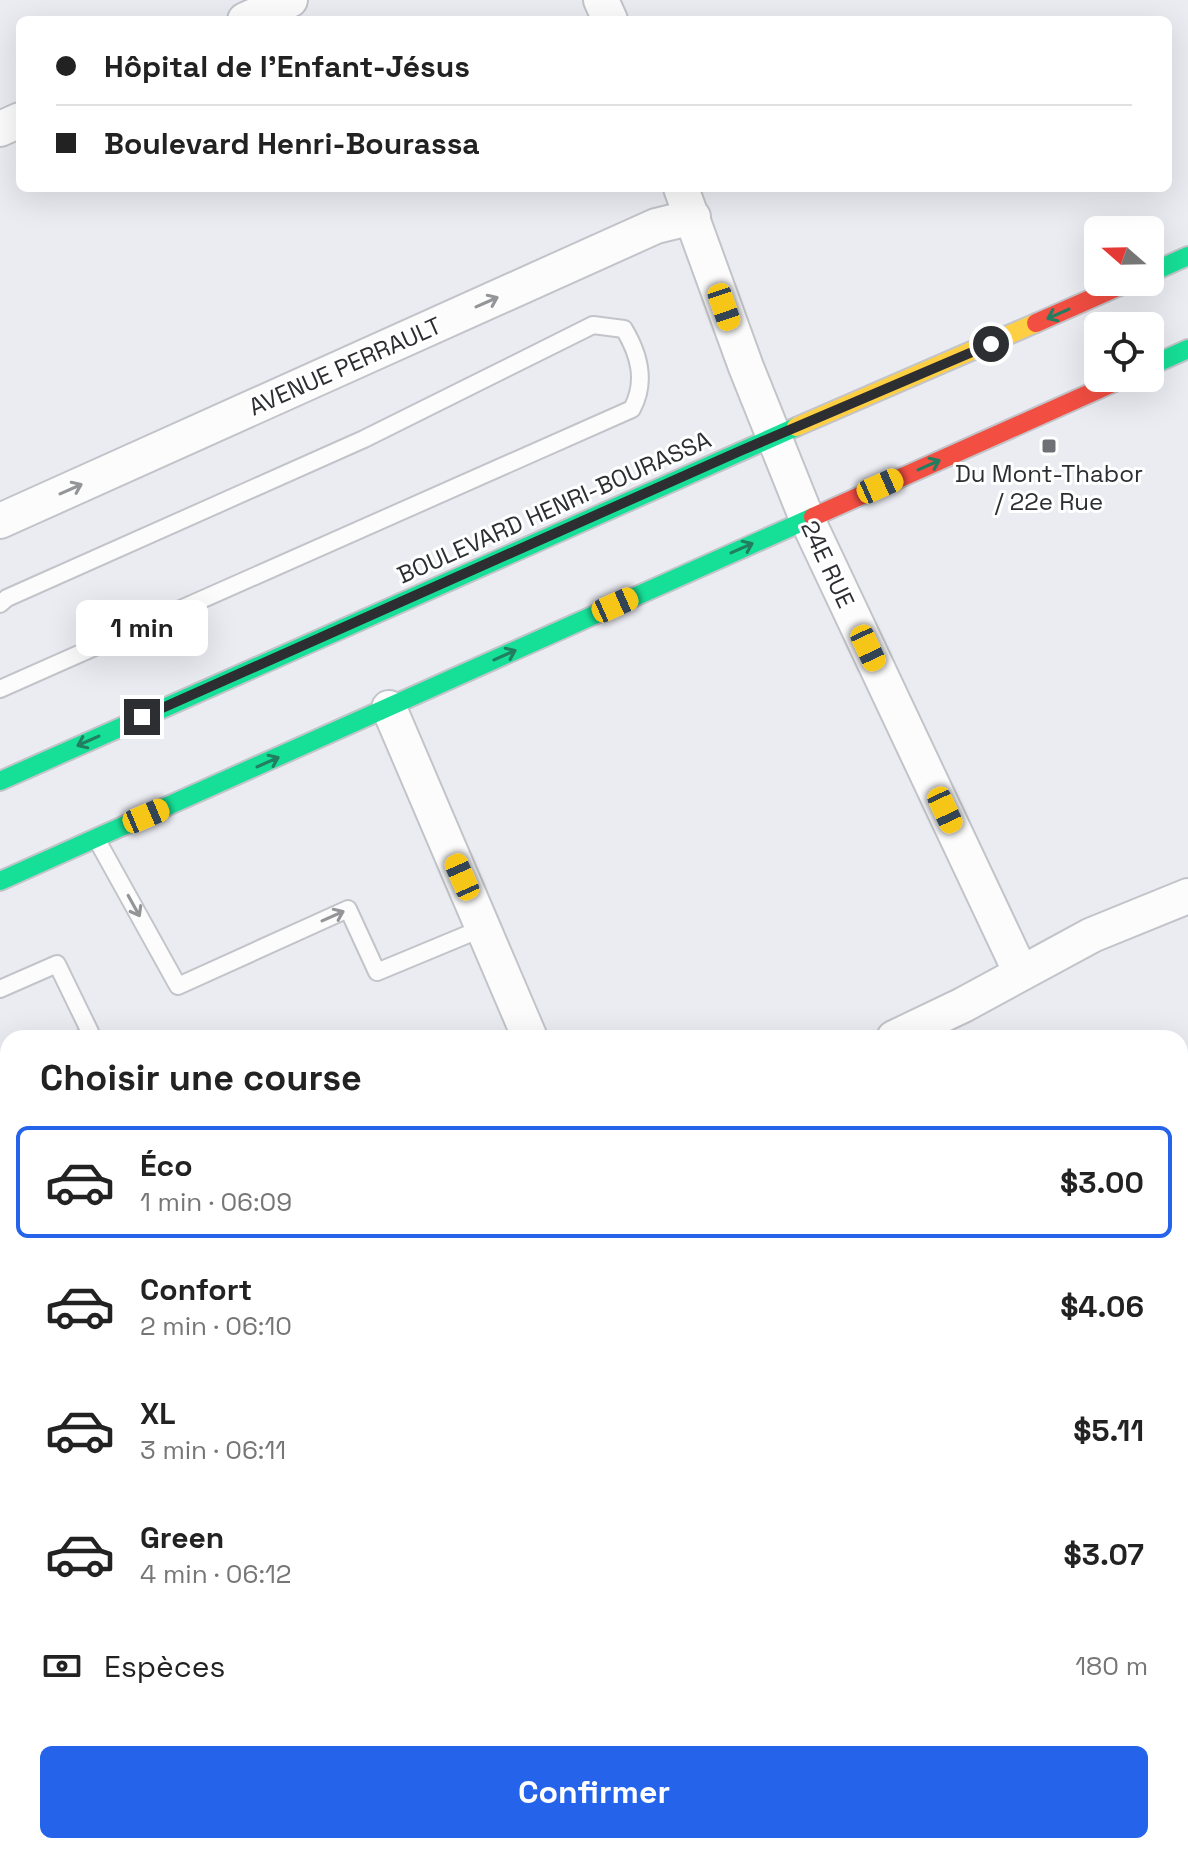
<!DOCTYPE html>
<html lang="fr">
<head>
<meta charset="utf-8">
<style>
	body { margin:0; font-family:"Space Grotesk",sans-serif; background:#f6f6f6; color:#222; height:100vh; display:flex; flex-direction:column; font-size:30px; white-space:nowrap }
	* { box-sizing:border-box; margin:0 }
	p { font-size:26px; color:#767676 }
	.icon { flex:none; width:44px; height:44px; fill:none; stroke:currentColor; stroke-width:2; stroke-linecap:round; stroke-linejoin:round }
	.map { position:relative; flex:1; overflow:hidden }
	.drawer { position:absolute; left:0px; top:1030px; width:1188px; height:824px; display:flex; flex-direction:column; background:#fff; border-radius:24px 24px 0 0; box-shadow:0 8px 32px #0002 }
	.drawer>* { flex:none }
	.top-card { position:absolute; left:16px; top:16px; width:1156px; height:176px; border-radius:12px; box-shadow:0 8px 32px #0002; display:grid; align-content:center; height:176px; padding:0 40px; background:#fff }
	.needle { width:52px; rotate:290deg }
	.tools { position:absolute; left:1084px; top:216px; display:grid; gap:16px }
	.tools a { display:grid; place-items:center; width:80px; height:80px; border-radius:12px; background:#fff; box-shadow:0 8px 32px #0002; font-size:40px }
	.end { position:absolute; width:36px; height:36px; margin:-18px; border:10px solid #2c2e32; background:#fff; box-shadow:0 0 0 4px #fff }
	.from { border-radius:50% }
	.bubble { position:absolute; height:56px; border-radius:12px; background:#fff; box-shadow:0 8px 32px #0002; font-size:26px; font-weight:800; line-height:56px; text-align:center }
	.car { position:absolute; width:24px; height:48px; margin:-24px -12px; border-radius:10px; box-shadow:0 0 6px 2px #0007; background:linear-gradient(#f5c518 24%,#345 0 40%,#f5c518 0 76%,#345 0 86%,#f5c518 0) }
	.top-card b { display:flex; align-items:center; gap:28px; height:76px; font-size:30px }
	.top-card b+b { border-top:2px solid #e0e0e0 }
	.top-card i { width:20px; height:20px; background:#222 }
	ul { padding:0; list-style:none }
	li { display:flex; align-items:center; gap:24px; height:112px; margin:0 16px 12px; padding:0 24px; border:4px solid transparent; border-radius:12px }
	li div { flex:1 }
	li b { display:block; font-size:30px }
	li em { font-style:normal; font-weight:800 }
	li.selected { border-color:#2563eb }
	li>.icon { width:72px; height:72px; stroke-width:1.5 }
	h2 { padding:0 40px; font-size:36px; line-height:96px }
	.pay { display:flex; align-items:center; gap:20px; height:88px; padding:0 40px; font-size:30px }
	.pay p { margin-inline-start:auto }
	.button { display:flex; gap:16px; margin-top:auto; padding:16px 40px }
	.button a { flex:1; height:92px; border-radius:12px; background:#2563eb; color:#fff; font-size:32px; font-weight:800; line-height:92px; text-align:center }
	.map>svg:first-child { display:block }
	.green { fill:#c2e1cf }
	.lines { fill:none; stroke-linecap:round; stroke-linejoin:round }
	.lane-casing { stroke:#c2c4c9; stroke-width:20 }
	.street-casing { stroke:#c2c4c9; stroke-width:38 }
	.fast-casing { stroke:#c2c4c9; stroke-width:22 }
	.slow-casing { stroke:#c2c4c9; stroke-width:22 }
	.jam-casing { stroke:#c2c4c9; stroke-width:22 }
	.lane { stroke:#fcfcfd; stroke-width:16 }
	.street { stroke:#fcfcfd; stroke-width:34 }
	.fast { stroke:#16e098; stroke-width:18 }
	.slow { stroke:#ffcf43; stroke-width:18 }
	.jam { stroke:#f24e42; stroke-width:18 }
	.oneway { stroke:#949598 }
	.oneway2 { stroke:#227e60 }
	.route { stroke:#2c2e32; stroke-width:10 }
	.poi-dot { fill:#6e7075; stroke:#fff; stroke-width:3 }
	.labels { text-anchor:middle; dominant-baseline:central; stroke-width:6; stroke-linejoin:round; paint-order:stroke }
	.street-label { font-size:24px; fill:#2c2e32; stroke:#fff }
	.poi-label { font-size:24px; fill:#2c2e32; stroke:#fff }
</style>
</head>
<body>
<div class="map">
<svg width="1188" height="1854" viewBox="0 0 1188 1854">
	<rect width="100%" height="100%" fill="#eaecf2"/>
	<g class="green">
		<polygon points="1188,1358 1188,1854 1083,1854 1077,1846 1180,1846 1180,1359"/>
		<polygon points="0,1469 8,1469 8,1529 0,1530"/>
	</g>
	<g class="lines">
		<defs>
			<g id="lane">
				<path d="M0,604L7,598L364,439L593,325L624,329C639,354 647,381 632,409L0,689"/>
				<polyline points="97,840 178,986 348,909 377,972 483,928"/>
				<polyline points="0,989 57,964 91,1034 82,1038"/>
				<polyline points="0,1075 8,1072"/>
				<polyline points="0,1578 8,1577"/>
				<polyline points="0,1773 9,1854"/>
				<polyline points="1180,1827 1188,1828"/>
				<polyline points="738,1846 741,1854"/>
				<polyline points="1031,1854 1052,1846"/>
			</g>
			<g id="street">
				<polyline points="601,0 610,20"/>
				<polyline points="245,20 290,0"/>
				<polyline points="0,129 20,120"/>
				<polyline points="681,188 746,367 807,519 1021,973"/>
				<polyline points="0,521 656,226 693,217"/>
				<polyline points="389,708 530,1038"/>
				<polyline points="894,1038 963,1005 1092,935 1188,896"/>
			</g>
			<g id="fast">
				<polyline points="1150,273 1188,256"/>
				<polyline points="1150,366 1188,349"/>
				<polyline points="0,781 796,427"/>
				<polyline points="0,881 813,517"/>
			</g>
			<polyline id="slow" points="796,427 1036,323"/>
			<g id="jam">
				<polyline points="1036,323 1129,282"/>
				<polyline points="813,517 1124,378"/>
			</g>
		</defs>
		<use href="#lane" class="lane-casing"/>
		<use href="#street" class="street-casing"/>
		<use href="#fast" class="fast-casing"/>
		<use href="#slow" class="slow-casing"/>
		<use href="#jam" class="jam-casing"/>
		<use href="#lane" class="lane"/>
		<use href="#street" class="street"/>
		<use href="#fast" class="fast"/>
		<use href="#slow" class="slow"/>
		<use href="#jam" class="jam"/>
	</g>
	<defs><path id="oneway-shaft" d="M-6 0H5M1.5-3L5.5 0L1.5 3" fill="none" stroke-width="1.6" stroke-linecap="round" stroke-linejoin="round" transform="scale(2)"/></defs>
	<g class="oneway">
		<use href="#oneway-shaft" transform="translate(487 302) rotate(-24)"/>
		<use href="#oneway-shaft" transform="translate(71 489) rotate(-24)"/>
		<use href="#oneway-shaft" transform="translate(134 906) rotate(61)"/>
		<use href="#oneway-shaft" transform="translate(333 916) rotate(-24)"/>
	</g>
	<g class="oneway2">
		<use href="#oneway-shaft" transform="translate(1058 314) rotate(156)"/>
		<use href="#oneway-shaft" transform="translate(929 465) rotate(-24)"/>
		<use href="#oneway-shaft" transform="translate(742 548) rotate(-24)"/>
		<use href="#oneway-shaft" transform="translate(505 655) rotate(-24)"/>
		<use href="#oneway-shaft" transform="translate(88 741) rotate(156)"/>
		<use href="#oneway-shaft" transform="translate(268 762) rotate(-24)"/>
	</g>
	<g class="lines">
		<polyline class="route" points="142,717 740,451 991,344"/>
	</g>
	<rect class="poi-dot" x="1041" y="438" width="16" height="16" rx="4"/>
	<g class="labels">
		<g class="street-label">
			<text transform="translate(345 366) rotate(-24)">AVENUE PERRAULT</text>
			<text transform="translate(554 507) rotate(-24)">BOULEVARD HENRI-BOURASSA</text>
			<text transform="translate(828 564) rotate(65)">24E RUE</text>
		</g>
		<g class="poi-label">
			<text x="1049" y="473">Du Mont-Thabor<tspan x="1049" dy="28">/ 22e Rue</tspan></text>
		</g>
	</g>
</svg>
<div class="tools">
<a><svg class="needle" viewBox="-14 -14 28 28"><path d="M0-13l5 13h-10z" fill="#e53935"/><path d="M0 13l5-13h-10z" fill="#767676"/></svg></a>
<a><svg class="icon" aria-label="locate" viewBox="0 0 24 24"><circle cx="12" cy="12" r="6"/><path d="M12 2v4M12 18v4M2 12h4M18 12h4"/></svg></a>
</div>
<i class="end from" style="left:991px;top:344px"></i>
<i class="end" style="left:142px;top:717px"></i>
<div class="bubble" style="left:76px;top:600px;width:132px">1 min</div>
<i class="car" style="left:724px;top:307px;rotate:161deg"></i>
<i class="car" style="left:880px;top:486px;rotate:66deg"></i>
<i class="car" style="left:615px;top:605px;rotate:66deg"></i>
<i class="car" style="left:868px;top:648px;rotate:155deg"></i>
<i class="car" style="left:945px;top:810px;rotate:155deg"></i>
<i class="car" style="left:146px;top:816px;rotate:67deg"></i>
<i class="car" style="left:462px;top:877px;rotate:336deg"></i>
<div class="top-card">
<b><i class="from"></i>Hôpital de l'Enfant-Jésus</b>
<b><i></i>Boulevard Henri-Bourassa</b>
</div>
<section class="drawer">
<h2>Choisir une course</h2>
<ul>
<li class="selected"><svg class="icon" aria-label="car" viewBox="0 0 24 24"><path d="M5 17H2v-5l4-1 3-4h7l3 4 3 1v5h-3M9 17h6M6 11h13"/><circle cx="7" cy="17" r="2"/><circle cx="17" cy="17" r="2"/></svg><div><b>Éco</b><p>1 min · 06:09</p></div><em>$3.00</em></li>
<li><svg class="icon" aria-label="car" viewBox="0 0 24 24"><path d="M5 17H2v-5l4-1 3-4h7l3 4 3 1v5h-3M9 17h6M6 11h13"/><circle cx="7" cy="17" r="2"/><circle cx="17" cy="17" r="2"/></svg><div><b>Confort</b><p>2 min · 06:10</p></div><em>$4.06</em></li>
<li><svg class="icon" aria-label="car" viewBox="0 0 24 24"><path d="M5 17H2v-5l4-1 3-4h7l3 4 3 1v5h-3M9 17h6M6 11h13"/><circle cx="7" cy="17" r="2"/><circle cx="17" cy="17" r="2"/></svg><div><b>XL</b><p>3 min · 06:11</p></div><em>$5.11</em></li>
<li><svg class="icon" aria-label="car" viewBox="0 0 24 24"><path d="M5 17H2v-5l4-1 3-4h7l3 4 3 1v5h-3M9 17h6M6 11h13"/><circle cx="7" cy="17" r="2"/><circle cx="17" cy="17" r="2"/></svg><div><b>Green</b><p>4 min · 06:12</p></div><em>$3.07</em></li>
</ul>
<div class="pay"><svg class="icon" aria-label="cash" viewBox="0 0 24 24"><path d="M3 7h18v10H3z"/><circle cx="12" cy="12" r="2"/></svg>Espèces<p>180 m</p></div>
<div class="button"><a>Confirmer</a></div>
</section>
</div>
</body>
</html>
